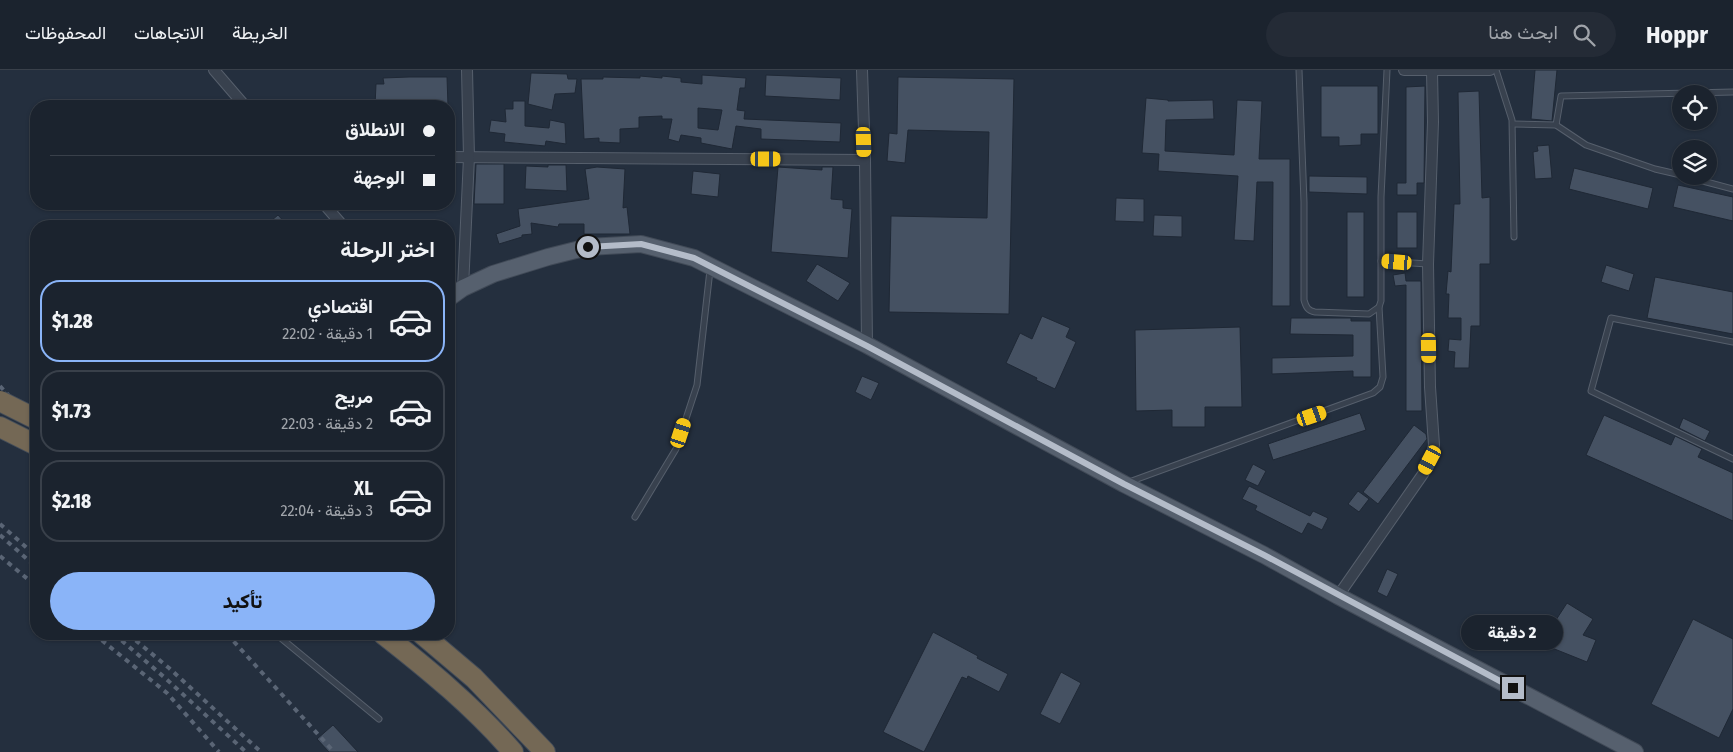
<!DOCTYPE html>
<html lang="ar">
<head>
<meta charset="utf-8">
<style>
	body { margin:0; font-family:"Fira Sans Condensed",Vazirmatn,sans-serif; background:#242b36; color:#f1f3f6; direction:rtl; height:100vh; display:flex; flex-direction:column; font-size:19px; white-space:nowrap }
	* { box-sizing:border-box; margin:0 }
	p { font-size:16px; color:#a0a4aa }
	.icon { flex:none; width:28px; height:28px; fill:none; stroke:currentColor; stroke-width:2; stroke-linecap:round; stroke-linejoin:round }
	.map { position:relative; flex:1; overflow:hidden; direction:ltr }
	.drawer { position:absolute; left:30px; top:150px; width:425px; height:420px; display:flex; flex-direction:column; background:#1b232e; border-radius:20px; box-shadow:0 1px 4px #0004,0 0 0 1px #39404a; direction:rtl }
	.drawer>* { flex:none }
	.top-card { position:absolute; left:30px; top:30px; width:425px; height:110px; border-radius:20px; box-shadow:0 1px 4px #0004,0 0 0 1px #39404a; direction:rtl; display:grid; align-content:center; height:110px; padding:0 20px; background:#1b232e }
	.controls { position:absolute; left:1672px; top:15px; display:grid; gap:10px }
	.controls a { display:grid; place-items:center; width:45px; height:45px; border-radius:50%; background:#1b232e; box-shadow:0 1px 4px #0004,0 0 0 1px #39404a; font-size:25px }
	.end { position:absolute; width:22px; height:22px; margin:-11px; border:6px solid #b4bcc9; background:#111; box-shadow:0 0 0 2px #111 }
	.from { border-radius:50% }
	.bubble { position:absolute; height:35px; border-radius:18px; background:#1b232e; box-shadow:0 1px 4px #0004,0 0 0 1px #39404a; font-size:16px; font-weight:800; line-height:35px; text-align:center; direction:rtl }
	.car { position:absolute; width:15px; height:30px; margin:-15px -8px; border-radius:6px; box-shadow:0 0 4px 1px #0007; background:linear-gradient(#f5c518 24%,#345 0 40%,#f5c518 0 76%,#345 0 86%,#f5c518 0) }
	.top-card b { display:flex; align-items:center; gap:18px; height:48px; font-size:19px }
	.top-card b+b { border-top:1px solid #39404a }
	.top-card i { width:12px; height:12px; background:#f1f3f6 }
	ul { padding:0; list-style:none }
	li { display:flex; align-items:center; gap:15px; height:82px; margin:0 10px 8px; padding:0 10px; border:2px solid #39404a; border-radius:20px }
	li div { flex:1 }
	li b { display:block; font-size:19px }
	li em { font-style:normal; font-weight:800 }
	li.current { border-color:#8ab4f8 }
	li>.icon { width:45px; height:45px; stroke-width:1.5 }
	h2 { padding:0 20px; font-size:22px; line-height:60px }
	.primary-button { display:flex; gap:10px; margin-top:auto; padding:10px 20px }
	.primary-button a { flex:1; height:58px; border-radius:30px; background:#8ab4f8; color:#111; font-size:20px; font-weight:800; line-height:58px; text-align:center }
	header { display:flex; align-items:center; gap:30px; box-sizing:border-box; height:70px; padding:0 25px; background:#1b232e; border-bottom:1px solid #39404a }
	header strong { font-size:24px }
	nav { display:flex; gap:28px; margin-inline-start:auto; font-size:18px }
	.search { width:350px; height:45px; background:#242b36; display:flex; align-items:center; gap:12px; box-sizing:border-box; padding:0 18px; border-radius:28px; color:#a0a4aa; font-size:19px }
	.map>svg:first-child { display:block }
	.building { fill:#455162; stroke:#1f2835; fill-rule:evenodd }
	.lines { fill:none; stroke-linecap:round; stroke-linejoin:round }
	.lane-casing { stroke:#565f6c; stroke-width:7 }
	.street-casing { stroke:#565f6c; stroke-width:12 }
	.primary-casing { stroke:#414a57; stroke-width:18 }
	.highway-casing { stroke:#434c59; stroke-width:22 }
	.lane { stroke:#38414e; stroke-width:5 }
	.street { stroke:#38414e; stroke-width:10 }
	.primary { stroke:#56606e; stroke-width:16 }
	.highway { stroke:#746855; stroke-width:20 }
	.rail { stroke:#5a6575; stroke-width:4; stroke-dasharray:5 5; stroke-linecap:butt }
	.highway-bridge-casing { stroke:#434c59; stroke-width:22; stroke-linecap:butt }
	.highway-bridge { stroke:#746855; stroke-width:20 }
	.route { stroke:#b4bcc9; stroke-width:6 }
</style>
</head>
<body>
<header>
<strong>Hoppr</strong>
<div class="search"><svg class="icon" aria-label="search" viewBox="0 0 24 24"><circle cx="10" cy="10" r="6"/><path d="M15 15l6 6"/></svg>ابحث هنا</div>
<nav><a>الخريطة</a><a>الاتجاهات</a><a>المحفوظات</a></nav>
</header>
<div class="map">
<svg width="1733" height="682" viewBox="0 0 1733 682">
	<rect width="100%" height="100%" fill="#242f3e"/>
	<g class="building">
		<polygon points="1535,0 1557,0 1552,51 1531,49"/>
		<polygon points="531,3 567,4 568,9 577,9 575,23 555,24 552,40 528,34"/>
		<path d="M702,5L746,8L745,18H740L737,40L745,41L744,49L841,53L840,72L761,69V59L736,56L732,79L701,73V68L681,65L679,72L668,69L672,49H662V46L639,47V58L620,59V73L599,72V68L584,69L581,9H603V7L640,8V6L662,8V6L681,8V12L702,14ZM698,38L722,40L718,60L698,58Z"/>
		<polygon points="766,5 841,8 840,30 765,26"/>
		<polygon points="409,7 447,7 448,36 375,36 376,14 384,14 383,8"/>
		<polygon points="898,7 1014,9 1009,244 889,242 891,146 987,148 989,62 908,60 905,93 887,91 889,63 897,64"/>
		<polygon points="1321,16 1378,16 1378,64 1361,64 1361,75 1339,76 1339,67 1321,67"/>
		<polygon points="1425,16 1424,113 1417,113 1417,125 1397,125 1397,113 1406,113 1406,17"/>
		<polygon points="1479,21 1482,128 1490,127 1490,194 1480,194 1480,256 1471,256 1469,298 1454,298 1455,282 1448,281 1449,269 1461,270 1461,248 1448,248 1449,224 1446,224 1448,201 1451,202 1454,134 1460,134 1458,22"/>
		<polygon points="1146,28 1168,30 1168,31 1213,30 1214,49 1166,50 1165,81 1234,85 1237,30 1262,31 1259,89 1290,89 1290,236 1272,236 1273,112 1257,112 1254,171 1234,170 1238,106 1158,101 1159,84 1142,83"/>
		<polygon points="513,31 525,31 525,56 549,58 550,50 565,53 566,74 546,71 545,76 504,72 505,64 489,62 491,50 506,52 505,39 513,39"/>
		<polygon points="1549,75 1552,108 1535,109 1533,82 1538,81 1537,76"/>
		<polygon points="476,94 504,94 504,134 474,134"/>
		<polygon points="548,95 566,95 567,121 525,119 526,96 548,97"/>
		<polygon points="597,97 625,99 623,138 627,137 630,164 584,164 584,154 559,154 558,157 531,153 532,164 522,165 522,167 499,174 496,164 520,156 518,139 589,129 585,99"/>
		<polygon points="778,97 822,100 822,97 833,97 831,129 843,130 843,138 852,139 848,188 771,182"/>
		<polygon points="1574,98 1653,118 1648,139 1569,119"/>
		<polygon points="693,101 720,104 718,127 691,124"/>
		<polygon points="1309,106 1367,107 1367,124 1309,122"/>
		<polygon points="1678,115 1733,127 1733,151 1673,137"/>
		<polygon points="1116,128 1144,129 1144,152 1115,151"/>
		<rect x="1347" y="142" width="17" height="85"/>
		<rect x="1397" y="142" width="20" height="36"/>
		<polygon points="278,145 288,156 265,156"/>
		<polygon points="1154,145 1182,146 1182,167 1153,166"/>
		<polygon points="817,194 850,213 838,231 806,211"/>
		<polygon points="1606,195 1634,204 1629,221 1601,212"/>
		<polygon points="1405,203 1406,211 1421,211 1422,341 1406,341 1406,215 1395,216 1393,205"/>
		<polygon points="1655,207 1733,222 1733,264 1647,248"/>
		<polygon points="1042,246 1070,258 1066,267 1076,272 1055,319 1036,310 1037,308 1006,293 1020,263 1032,269"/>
		<polygon points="1291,248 1351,248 1351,251 1371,251 1371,307 1353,307 1353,301 1272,304 1272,288 1353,286 1353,265 1290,264"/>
		<polygon points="1240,257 1242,337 1205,337 1205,357 1172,357 1172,340 1136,341 1135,260"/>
		<polygon points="862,306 879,313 871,330 855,322"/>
		<polygon points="1360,343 1366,360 1273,390 1268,374"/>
		<polygon points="1604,345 1671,375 1675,366 1702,379 1698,387 1733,403 1733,451 1586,385"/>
		<polygon points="1683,348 1710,361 1705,371 1679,358"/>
		<polygon points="1414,355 1426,364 1427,369 1378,434 1363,422"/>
		<polygon points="1253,394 1266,401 1258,416 1245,410"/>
		<polygon points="1249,416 1310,446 1313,441 1328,448 1322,460 1308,453 1302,464 1255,440 1257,436 1242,429"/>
		<polygon points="1358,421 1369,429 1359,442 1348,434"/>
		<polygon points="1387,499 1398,504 1387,527 1377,522"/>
		<polygon points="1567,533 1593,549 1583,565 1596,570 1587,592 1542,574 1551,552 1554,553"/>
		<polygon points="1693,549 1733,569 1733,639 1719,668 1651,634"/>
		<polygon points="933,562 978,586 977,588 1008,604 999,622 968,606 967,609 962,607 924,682 883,662"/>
		<polygon points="1061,602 1081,613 1060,654 1040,644"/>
		<polygon points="333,655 358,682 329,682 317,669"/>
	</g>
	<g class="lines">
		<defs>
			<g id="lane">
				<path d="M1299,0L1304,132V230C1306,237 1308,241 1315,242L1369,244L1379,237L1381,231V127L1387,0"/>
				<polyline points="1496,0 1512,50 1514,167"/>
				<polyline points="1513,54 1556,55 1586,75 1655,99 1681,105"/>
				<polyline points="1556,55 1561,26 1733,22"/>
				<polyline points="1684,106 1733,119"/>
				<polyline points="1381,191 1428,194"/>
				<polyline points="1733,272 1611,248 1591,321 1733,389"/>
				<polyline points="1129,412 1373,323 1380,317 1383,307 1379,237"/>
				<polyline points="635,447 676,379 697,315 710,200"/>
				<polyline points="276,564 379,649"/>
			</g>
			<g id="street">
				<polyline points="214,0 245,36"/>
				<polyline points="862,0 865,90 867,275"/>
				<polyline points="1404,0 1490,0"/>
				<polyline points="449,87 865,90"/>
				<polyline points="324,134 343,156"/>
				<polyline points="463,218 469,87 467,0"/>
				<polyline points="1338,526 1423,404 1431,390 1434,375 1430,317 1428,194 1433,52 1432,1"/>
			</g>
			<polyline id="primary" points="449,228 463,218 493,204 548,187 588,177 641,174 694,188 867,275 1124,414 1264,485 1338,526 1635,682"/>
			<g id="highway">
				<polyline points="0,357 36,375"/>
				<path d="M383,564C429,600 474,637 513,682"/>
				<polyline points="422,564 474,608 545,682"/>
			</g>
		</defs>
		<use href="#lane" class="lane-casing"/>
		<use href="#street" class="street-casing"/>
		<use href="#primary" class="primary-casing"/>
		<use href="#highway" class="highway-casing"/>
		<use href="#lane" class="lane"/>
		<use href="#street" class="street"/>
		<use href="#primary" class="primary"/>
		<use href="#highway" class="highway"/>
		<g class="rail">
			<polyline points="0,316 36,356"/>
			<polyline points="0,454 36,486"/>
			<polyline points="0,465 36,497"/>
			<polyline points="0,486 36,516"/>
			<polyline points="94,564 167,623 219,682"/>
			<polyline points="114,564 164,607 246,682"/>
			<polyline points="128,564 169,598 261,682"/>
			<polyline points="227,564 334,682"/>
		</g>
		<defs>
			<polyline id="highway-bridge" points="0,331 36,349"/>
		</defs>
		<use href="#highway-bridge" class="highway-bridge-casing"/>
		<use href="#highway-bridge" class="highway-bridge"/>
	</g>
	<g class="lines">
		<polyline class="route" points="588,177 641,174 694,188 867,276 1124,414 1264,485 1513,618"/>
	</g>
</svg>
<div class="controls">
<a><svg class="icon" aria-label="locate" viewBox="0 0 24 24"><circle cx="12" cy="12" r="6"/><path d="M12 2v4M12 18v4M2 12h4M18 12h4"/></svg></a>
<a><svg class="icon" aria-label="layers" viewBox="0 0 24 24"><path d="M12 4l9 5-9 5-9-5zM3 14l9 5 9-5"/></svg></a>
</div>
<i class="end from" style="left:588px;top:177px"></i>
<i class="end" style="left:1513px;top:618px"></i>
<div class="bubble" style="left:1461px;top:545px;width:102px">2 دقيقة</div>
<i class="car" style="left:864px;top:72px;rotate:178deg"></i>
<i class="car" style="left:766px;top:89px;rotate:90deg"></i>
<i class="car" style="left:1397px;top:192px;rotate:275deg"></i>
<i class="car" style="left:1429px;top:278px;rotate:179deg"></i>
<i class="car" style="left:1312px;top:346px;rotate:71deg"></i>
<i class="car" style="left:681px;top:363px;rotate:18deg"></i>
<i class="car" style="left:1430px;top:390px;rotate:208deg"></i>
<div class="top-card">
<b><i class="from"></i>الانطلاق</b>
<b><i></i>الوجهة</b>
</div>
<section class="drawer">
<h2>اختر الرحلة</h2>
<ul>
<li class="current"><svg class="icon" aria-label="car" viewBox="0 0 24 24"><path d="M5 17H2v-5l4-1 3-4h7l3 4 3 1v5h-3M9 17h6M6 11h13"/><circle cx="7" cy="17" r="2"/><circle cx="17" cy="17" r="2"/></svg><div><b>اقتصادي</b><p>1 دقيقة · 22:02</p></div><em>$1.28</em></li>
<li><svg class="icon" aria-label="car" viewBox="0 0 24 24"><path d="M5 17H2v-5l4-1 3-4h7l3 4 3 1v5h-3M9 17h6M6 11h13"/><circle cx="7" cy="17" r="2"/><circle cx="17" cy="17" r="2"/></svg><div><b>مريح</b><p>2 دقيقة · 22:03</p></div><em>$1.73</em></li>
<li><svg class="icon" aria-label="car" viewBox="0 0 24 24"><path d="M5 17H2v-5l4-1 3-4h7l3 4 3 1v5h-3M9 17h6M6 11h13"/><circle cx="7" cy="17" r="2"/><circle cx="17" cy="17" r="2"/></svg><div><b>XL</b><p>3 دقيقة · 22:04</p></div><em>$2.18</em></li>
</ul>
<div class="primary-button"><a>تأكيد</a></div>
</section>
</div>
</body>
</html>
